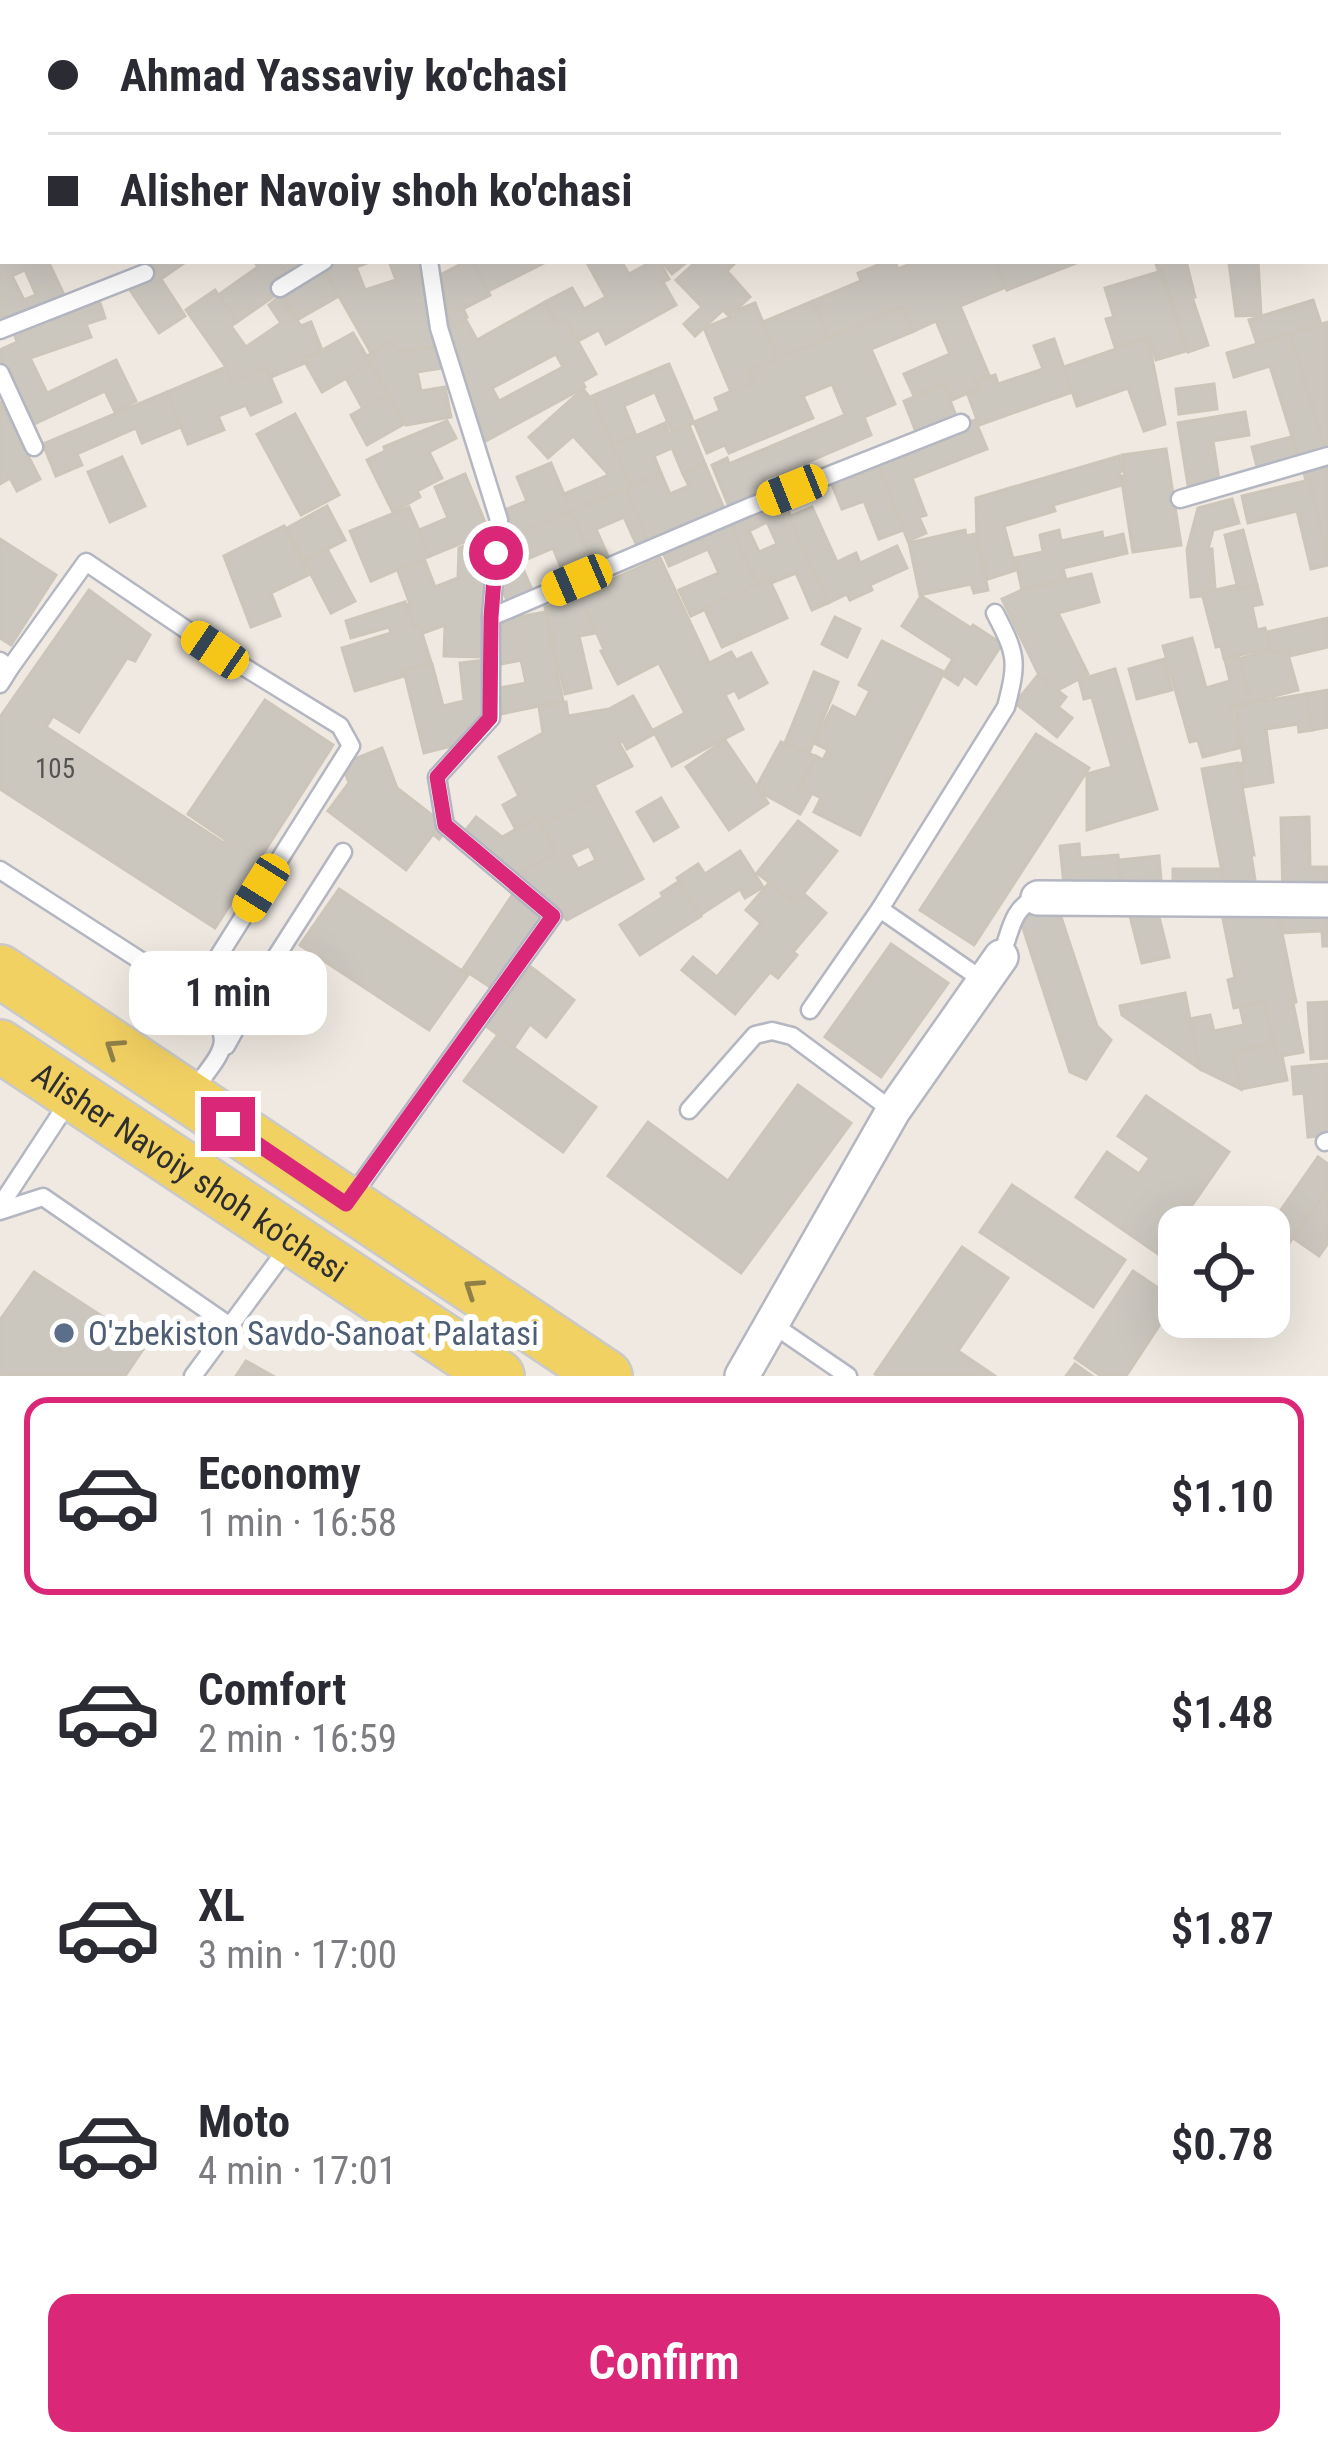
<!DOCTYPE html>
<html lang="en">
<head>
<meta charset="utf-8">
<style>
	body { margin:0; font-family:"Roboto Condensed",sans-serif; background:#f7f7f7; color:#2b2b33; height:100vh; display:flex; flex-direction:column; font-size:45px; white-space:nowrap }
	* { box-sizing:border-box; margin:0 }
	p { font-size:39px; color:#7c7c81 }
	.icon { flex:none; width:66px; height:66px; fill:none; stroke:currentColor; stroke-width:2; stroke-linecap:round; stroke-linejoin:round }
	.map { position:relative; height:1376px; overflow:hidden }
	.panel { display:flex; flex-direction:column; background:#fff; flex:1 }
	.panel>* { flex:none }
	.banner { position:absolute; left:0px; top:0px; width:1329px; height:264px; box-shadow:0 12px 48px #0002; display:grid; align-content:center; height:264px; padding:0 48px; background:#fff }
	.buttons { position:absolute; left:1158px; top:1206px; display:grid; gap:24px }
	.buttons a { display:grid; place-items:center; width:132px; height:132px; border-radius:24px; background:#fff; box-shadow:0 12px 48px #0002; font-size:60px }
	.end { position:absolute; width:54px; height:54px; margin:-27px; border:15px solid #db2777; background:#fff; box-shadow:0 0 0 6px #fff }
	.from { border-radius:50% }
	.bubble { position:absolute; height:84px; border-radius:24px; background:#fff; box-shadow:0 12px 48px #0002; font-size:39px; font-weight:600; line-height:84px; text-align:center }
	.car { position:absolute; width:36px; height:72px; margin:-36px -18px; border-radius:15px; box-shadow:0 0 9px 3px #0007; background:linear-gradient(#f5c518 24%,#345 0 40%,#f5c518 0 76%,#345 0 86%,#f5c518 0) }
	.banner b { display:flex; align-items:center; gap:42px; height:114px; font-size:45px }
	.banner b+b { border-top:3px solid #e1e1e2 }
	.banner i { width:30px; height:30px; background:#2b2b33 }
	ul { padding:21px 0 0; list-style:none }
	li { display:flex; align-items:center; gap:36px; height:198px; margin:0 24px 18px; padding:0 24px; border:6px solid transparent; border-radius:24px }
	li div { flex:1 }
	li b { display:block; font-size:45px }
	li em { font-style:normal; font-weight:600 }
	li.active { border-color:#db2777 }
	li>.icon { width:108px; height:108px; stroke-width:1.5 }
	.cta { display:flex; gap:24px; margin-top:auto; padding:24px 48px }
	.cta a { flex:1; height:138px; border-radius:24px; background:#db2777; color:#fff; font-size:48px; font-weight:600; line-height:138px; text-align:center }
	.map>svg:first-child { display:block }
	.building { fill:#cbc7bf; stroke:#cbc5ba; stroke-width:3; fill-rule:evenodd }
	.lines { fill:none; stroke-linecap:round; stroke-linejoin:round }
	.lane-casing { stroke:#b4b7c1; stroke-width:21 }
	.street-casing { stroke:#b4b7c1; stroke-width:38 }
	.primary-casing { stroke:#c9c9c9; stroke-width:56 }
	.lane { stroke:#fff; stroke-width:16 }
	.street { stroke:#fff; stroke-width:33 }
	.primary { stroke:#f2d163; stroke-width:51 }
	.oneway { stroke:#908048 }
	.route { stroke:#db2777; stroke-width:15 }
	.service-dot { fill:#5c6f8a; stroke:#fff; stroke-width:4.5 }
	.labels { text-anchor:middle; dominant-baseline:central; stroke-width:12; stroke-linejoin:round; paint-order:stroke }
	.number-label { font-size:27px; fill:#555452 }
	.street-label { font-size:33px; fill:#2e2e2e; stroke:#fff }
	.service-label { font-size:33px; fill:#4e5e75; stroke:#fff; text-anchor:start }
</style>
</head>
<body>
<div class="map">
<svg width="1328" height="1376" viewBox="0 0 1328 1376">
	<rect width="100%" height="100%" fill="#efe9e1"/>
	<g class="building">
		<polygon points="26,0 78,0 79,3 27,3"/>
		<polygon points="560,0 620,0 614,3 561,3"/>
		<polygon points="1012,0 1100,0 1097,3 1009,3"/>
		<polygon points="1109,0 1167,0 1169,3 1108,3"/>
		<polygon points="1247,0 1296,0 1295,3 1247,3"/>
		<polygon points="0,135 3,141 3,208 0,202"/>
		<path d="M3,254V261H48L66,299L5,326L0,314V255ZM25,270L36,295L24,300L12,276Z"/>
		<polygon points="149,261 187,261 161,279"/>
		<polygon points="254,261 279,261 291,279 280,292 237,322 218,295 258,267"/>
		<polygon points="279,261 317,261 291,279"/>
		<polygon points="331,261 372,261 356,267 365,290 396,280 389,261 422,261 437,346 398,353 392,341 371,353 322,266"/>
		<polygon points="467,261 473,261 490,295 463,309 467,317 450,326 440,275"/>
		<polygon points="473,261 548,261 488,291"/>
		<polygon points="586,261 621,261 629,274 653,261 659,261 669,279 663,282 676,305 606,344 599,330 578,341 566,320 557,325 545,302 572,288 584,309 606,297"/>
		<polygon points="661,261 688,261 672,274"/>
		<polygon points="697,261 737,261 727,271 750,297 729,316 723,310 695,336 684,324 702,307 676,280"/>
		<polygon points="888,261 895,261 898,269 918,261 1004,261 996,264 1006,287 960,306 989,375 975,381 979,388 952,400 945,382 914,396 904,374 950,354 936,321 912,332 902,307 828,338 813,301 861,281 858,273"/>
		<polygon points="1004,261 1081,261 1007,290 997,264"/>
		<polygon points="1155,261 1186,261 1195,297 1192,297 1208,345 1188,352 1161,269 1158,270"/>
		<polygon points="1224,261 1258,261 1261,315 1236,316 1229,263"/>
		<polygon points="322,266 339,296 297,320 280,290"/>
		<polygon points="155,270 185,316 159,333 128,287"/>
		<polygon points="1161,271 1186,351 1156,360 1149,337 1115,347 1106,319 1114,317 1105,288"/>
		<polygon points="215,290 237,322 231,326 246,347 281,323 269,305 280,296 301,326 311,322 322,350 303,358 305,363 271,377 266,367 232,382 226,367 186,310"/>
		<polygon points="98,297 105,318 86,324 91,337 30,358 47,393 116,360 136,401 115,412 105,391 32,425 0,358 0,350 17,342 12,327"/>
		<polygon points="1313,300 1321,324 1257,344 1249,320"/>
		<polygon points="813,301 828,338 778,359 763,322"/>
		<path d="M545,302L557,325L566,320L596,374L582,382L585,387L480,444L448,330L466,320L477,340ZM556,354L563,367L499,401L492,388Z"/>
		<polygon points="755,303 778,359 749,371 754,382 731,392 704,328 736,315 735,311"/>
		<polygon points="902,307 912,332 871,349 895,404 864,417 871,435 805,463 807,468 779,480 777,474 764,479 767,488 750,496 752,500 730,509 712,465 727,458 729,464 845,415 832,384 803,396 813,418 729,453 725,445 707,453 694,422 720,411 715,398 754,382 749,371"/>
		<polygon points="1328,322 1328,447 1325,448 1290,334"/>
		<polygon points="353,333 371,364 322,392 304,360"/>
		<polygon points="1290,334 1325,448 1298,456 1270,366 1234,377 1227,353"/>
		<polygon points="1148,338 1165,424 1144,431 1128,388 1077,406 1064,367"/>
		<polygon points="1054,339 1072,392 979,425 968,395 980,391 977,381 995,375 998,384 1043,369 1034,346"/>
		<polygon points="392,341 398,353 437,346 442,368 417,372 421,391 445,387 451,417 406,425 367,356"/>
		<polygon points="371,364 388,394 363,409 346,378"/>
		<polygon points="669,364 694,423 672,432 655,392 624,406 636,436 613,446 592,396"/>
		<polygon points="226,367 232,382 266,367 281,402 251,415 246,405 218,416 224,430 188,444 167,392"/>
		<polygon points="1214,384 1217,409 1179,414 1176,389"/>
		<polygon points="944,385 958,421 918,437 904,401"/>
		<polygon points="583,389 595,404 631,486 571,511 564,494 609,475 573,436 548,458 529,437"/>
		<polygon points="167,392 181,427 142,443 136,428 77,454 82,465 56,476 43,444"/>
		<polygon points="388,394 404,424 367,445 351,415"/>
		<polygon points="0,401 40,479 17,491 10,478 0,484"/>
		<polygon points="1245,412 1249,435 1213,441 1219,480 1188,485 1178,423"/>
		<polygon points="295,414 339,495 301,515 257,434"/>
		<polygon points="975,420 987,449 912,478 926,515 919,517 926,533 908,541 876,459"/>
		<polygon points="447,421 456,438 429,452 442,478 417,491 420,497 393,512 367,460 385,451 384,447"/>
		<polygon points="665,423 669,434 689,425 705,464 683,474 672,448 654,456 661,473 631,486 613,446"/>
		<polygon points="1291,437 1298,460 1258,471 1252,447"/>
		<polygon points="1166,449 1181,545 1133,552 1121,476 1125,476 1122,455"/>
		<polygon points="1119,456 1123,471 1119,472 1122,485 1053,505 1055,511 1004,526 1016,570 988,579 977,542 976,498"/>
		<polygon points="122,457 145,506 110,522 88,472"/>
		<polygon points="1328,458 1328,558 1309,480 1306,481 1302,464"/>
		<polygon points="876,459 903,530 879,539 864,501 842,509 829,477"/>
		<polygon points="551,463 571,511 504,540 507,509 527,501 517,477"/>
		<polygon points="705,464 725,511 649,543 626,488 661,473 670,494 689,486 683,474"/>
		<polygon points="465,474 489,532 430,556 419,530 448,518 435,487"/>
		<polygon points="1309,480 1328,558 1328,565 1311,569 1297,511 1248,523 1242,496"/>
		<polygon points="626,488 649,543 638,548 624,517 596,529 611,563 596,570 571,511"/>
		<path d="M782,496L828,603L812,610L796,573L771,583L769,579L757,585L728,520ZM767,522L777,544L759,552L749,531Z"/>
		<polygon points="1232,499 1239,523 1213,530 1208,549 1212,549 1215,588 1202,590 1202,596 1191,597 1187,550 1198,508"/>
		<polygon points="327,506 345,540 304,561 287,528"/>
		<polygon points="409,507 430,556 371,581 350,531"/>
		<polygon points="812,507 837,562 856,553 860,563 897,546 907,568 870,585 872,590 850,600 847,594 828,603 789,517"/>
		<polygon points="571,511 596,570 567,582 553,548 520,562 533,592 508,603 500,583 504,540"/>
		<polygon points="728,520 757,585 691,616 679,590 719,573 708,549 669,566 662,550"/>
		<polygon points="284,526 308,575 271,593 280,616 251,627 224,556"/>
		<polygon points="965,530 966,536 975,534 988,590 974,593 971,584 920,595 909,543"/>
		<polygon points="1059,530 1061,541 1102,532 1103,539 1123,534 1127,553 1063,568 1066,580 1022,590 1015,558 1043,552 1040,535"/>
		<polygon points="1243,530 1257,585 1238,589 1225,535"/>
		<polygon points="488,537 484,657 444,656 445,625 423,633 419,624 414,625 406,605 410,604 398,571 425,561 435,587 458,578 459,548"/>
		<polygon points="0,539 56,575 11,645 0,638"/>
		<polygon points="327,549 355,601 331,613 304,561"/>
		<polygon points="660,558 709,663 731,652 736,660 751,653 767,683 739,698 735,690 725,695 743,729 672,766 653,730 685,713 659,663 618,684 601,651 604,650 580,594"/>
		<polygon points="1091,574 1099,602 1058,613 1088,674 1058,690 1040,677 1002,599 1022,590"/>
		<polygon points="769,579 787,618 722,647 704,608"/>
		<polygon points="1237,585 1238,589 1257,585 1262,604 1252,606 1257,630 1265,628 1270,648 1224,659 1221,646 1216,647 1202,593"/>
		<polygon points="89,590 150,635 135,661 127,658 79,732 53,716 46,727 184,817 224,843 226,840 188,814 265,700 333,745 215,928 0,789 0,717"/>
		<polygon points="921,596 971,628 973,625 1002,644 976,684 964,675 958,685 943,675 953,659 902,626"/>
		<polygon points="581,598 595,633 579,636 591,688 565,694 545,607"/>
		<polygon points="405,602 413,627 419,624 431,662 402,671 404,676 355,691 342,648 391,633 389,627 351,638 346,621"/>
		<polygon points="545,612 563,701 501,714 495,689 526,683 521,660 501,664 493,622"/>
		<polygon points="835,617 860,629 847,657 822,644"/>
		<polygon points="1328,618 1328,647 1290,656 1289,649 1272,653 1267,632"/>
		<polygon points="1192,638 1206,688 1230,681 1225,660 1238,656 1251,701 1231,706 1239,748 1203,757 1198,740 1190,742 1163,646"/>
		<polygon points="882,641 944,672 860,835 814,812 821,798 800,787 816,756 823,760 828,750 814,743 833,706 856,718 870,691 859,685"/>
		<polygon points="1270,650 1271,655 1287,651 1298,690 1251,702 1239,659"/>
		<polygon points="1164,659 1172,690 1137,699 1129,669"/>
		<polygon points="486,660 484,713 452,746 424,753 404,671 432,664 443,706 464,701 460,663"/>
		<polygon points="1115,669 1157,809 1087,830 1087,774 1112,767 1092,697 1084,699 1079,680"/>
		<polygon points="814,672 838,682 809,753 785,743"/>
		<polygon points="1038,675 1066,697 1058,707 1072,718 1057,737 1015,703"/>
		<polygon points="1328,690 1328,727 1312,730 1306,694"/>
		<polygon points="1306,694 1312,730 1299,732 1298,724 1266,729 1273,782 1244,787 1240,764 1244,762 1234,706"/>
		<polygon points="633,696 654,734 627,749 623,741 619,743 632,766 594,785 599,795 541,825 537,818 516,830 503,805 519,796 499,757 543,733 539,707 566,702 568,716 609,709"/>
		<polygon points="1036,734 1089,768 974,945 920,910"/>
		<polygon points="725,740 768,803 729,830 686,767"/>
		<polygon points="781,742 815,756 798,787 811,795 800,814 762,793 764,790 757,786"/>
		<polygon points="382,748 397,788 436,818 434,821 446,830 439,839 433,834 406,870 328,811 349,783 342,764"/>
		<polygon points="1238,763 1254,855 1251,855 1257,892 1227,897 1202,769"/>
		<path d="M599,795L643,879L567,920L514,875L556,853L541,825ZM589,846L596,860L578,869L570,855Z"/>
		<polygon points="661,798 678,827 654,841 637,812"/>
		<polygon points="476,817 502,837 537,818 556,853 514,875 462,835"/>
		<polygon points="1309,817 1310,867 1328,867 1328,895 1283,896 1281,818"/>
		<polygon points="798,821 837,851 796,903 757,873"/>
		<polygon points="1079,844 1080,858 1118,855 1121,890 1064,885 1060,846"/>
		<polygon points="740,851 763,887 745,898 740,889 700,915 677,878 698,864 705,874"/>
		<polygon points="1159,856 1162,892 1122,896 1119,860"/>
		<polygon points="1173,869 1222,869 1222,893 1173,894"/>
		<polygon points="678,882 701,916 640,955 620,925 663,897 661,893"/>
		<polygon points="769,883 795,904 804,894 826,913 793,952 797,955 778,978 770,972 735,1014 682,970 693,957 717,977 761,923 746,910"/>
		<polygon points="339,889 468,975 429,1030 300,945"/>
		<polygon points="513,894 543,914 493,989 463,969"/>
		<polygon points="1156,905 1169,957 1142,963 1129,912"/>
		<polygon points="1058,908 1097,1026 1111,1040 1086,1079 1070,1072 1019,916"/>
		<polygon points="1277,908 1296,1002 1293,1003 1303,1052 1276,1057 1264,1001 1234,1008 1228,980 1235,978 1223,919"/>
		<polygon points="1328,910 1328,946 1323,946 1322,931 1282,933 1281,912"/>
		<polygon points="891,944 948,983 881,1077 825,1037"/>
		<polygon points="531,967 574,1000 546,1037 530,1024 514,1047 486,1026"/>
		<polygon points="1185,993 1190,1019 1200,1069 1122,1015 1120,1006"/>
		<polygon points="1264,1001 1273,1044 1233,1052 1241,1089 1200,1069 1190,1019 1210,1015 1214,1031 1244,1025 1240,1007"/>
		<polygon points="1328,1002 1328,1058 1311,1059 1308,1003"/>
		<polygon points="497,1036 596,1107 563,1152 464,1081"/>
		<polygon points="1273,1044 1276,1057 1282,1056 1287,1080 1241,1089 1233,1052"/>
		<polygon points="1328,1064 1328,1135 1308,1137 1304,1093 1294,1094 1292,1067"/>
		<polygon points="798,1085 851,1123 741,1273 608,1176 648,1122 728,1181"/>
		<polygon points="1146,1096 1229,1152 1158,1254 1076,1197 1107,1152 1139,1174 1150,1158 1118,1136"/>
		<polygon points="1318,1157 1328,1164 1328,1189 1275,1263 1269,1259 1269,1227"/>
		<polygon points="1012,1185 1125,1260 1093,1307 980,1232"/>
		<polygon points="1328,1189 1328,1243 1319,1256 1293,1238"/>
		<polygon points="962,1247 1008,1278 958,1351 995,1376 878,1376 875,1374"/>
		<polygon points="1133,1271 1176,1300 1126,1376 1101,1376 1075,1358"/>
		<polygon points="34,1272 146,1345 125,1376 0,1376 0,1320"/>
		<polygon points="246,1361 273,1376 236,1376"/>
		<polygon points="1075,1364 1092,1376 1066,1376"/>
	</g>
	<g class="lines">
		<defs>
			<g id="lane">
				<polyline points="361,0 364,3"/>
				<polyline points="956,0 959,3"/>
				<polyline points="698,3 703,0"/>
				<polyline points="1326,89 1328,90"/>
				<polyline points="280,288 324,261"/>
				<polyline points="0,330 145,273"/>
				<polyline points="0,373 34,447"/>
				<polyline points="1180,499 1328,456"/>
				<polyline points="491,617 749,507 961,423"/>
				<polyline points="0,661 10,668 0,684"/>
				<polyline points="10,668 86,562 215,649 340,726 351,746 194,995"/>
				<path d="M0,870L194,995C238,1041 227,1045 192,1092"/>
				<polyline points="880,909 984,981"/>
				<path d="M1001,957C1010,934 1012,905 1038,898"/>
				<path d="M810,1010L880,909L1006,707C1018,661 1017,655 995,613"/>
				<polyline points="226,1046 272,963 343,852"/>
				<polyline points="689,1110 755,1035 772,1031 792,1036 893,1111"/>
				<polyline points="1325,1142 1328,1141"/>
				<polyline points="350,1199 553,916 445,825 437,777 491,718 491,617 499,520 439,328 429,261"/>
				<polyline points="0,1206 69,1101"/>
				<polyline points="0,1211 43,1197 230,1326"/>
				<polyline points="772,1324 848,1376"/>
				<polyline points="193,1376 289,1246"/>
			</g>
			<g id="street">
				<polyline points="1038,898 1328,900"/>
				<polyline points="742,1376 893,1111 1001,957"/>
			</g>
			<g id="primary">
				<polyline points="0,971 606,1376"/>
				<path id="s1" d="M0,1046L498,1376"/>
			</g>
		</defs>
		<use href="#lane" class="lane-casing"/>
		<use href="#street" class="street-casing"/>
		<use href="#primary" class="primary-casing"/>
		<use href="#lane" class="lane"/>
		<use href="#street" class="street"/>
		<use href="#primary" class="primary"/>
	</g>
	<defs><path id="oneway-chevron" d="M-2-3.5L2.5 0L-2 3.5" fill="none" stroke-width="1.6" stroke-linecap="round" stroke-linejoin="round" transform="scale(3)"/></defs>
	<g class="oneway">
		<use href="#oneway-chevron" transform="translate(114 1048) rotate(-146)"/>
		<use href="#oneway-chevron" transform="translate(473 1288) rotate(-146)"/>
	</g>
	<g class="lines">
		<polyline class="route" points="228,1124 346,1204 553,916 445,825 437,777 490,718 491,617 496,553"/>
	</g>
	<circle class="service-dot" cx="64" cy="1333" r="12"/>
	<g class="labels">
		<g class="number-label">
			<text x="55" y="769">105</text>
		</g>
		<g class="street-label">
			<text stroke="none"><textPath href="#s1" startOffset="228">Alisher Navoiy shoh ko'chasi</textPath></text>
		</g>
		<g class="service-label">
			<text x="88" y="1333">O'zbekiston Savdo-Sanoat Palatasi</text>
		</g>
	</g>
</svg>
<div class="buttons">
<a><svg class="icon" aria-label="locate" viewBox="0 0 24 24"><circle cx="12" cy="12" r="6"/><path d="M12 2v4M12 18v4M2 12h4M18 12h4"/></svg></a>
</div>
<i class="end from" style="left:496px;top:553px"></i>
<i class="end" style="left:228px;top:1124px"></i>
<div class="bubble" style="left:129px;top:951px;width:198px">1 min</div>
<i class="car" style="left:792px;top:490px;rotate:248deg"></i>
<i class="car" style="left:577px;top:580px;rotate:247deg"></i>
<i class="car" style="left:215px;top:650px;rotate:304deg"></i>
<i class="car" style="left:261px;top:888px;rotate:212deg"></i>
<div class="banner">
<b><i class="from"></i>Ahmad Yassaviy ko'chasi</b>
<b><i></i>Alisher Navoiy shoh ko'chasi</b>
</div>
</div>
<section class="panel">
<ul>
<li class="active"><svg class="icon" aria-label="car" viewBox="0 0 24 24"><path d="M5 17H2v-5l4-1 3-4h7l3 4 3 1v5h-3M9 17h6M6 11h13"/><circle cx="7" cy="17" r="2"/><circle cx="17" cy="17" r="2"/></svg><div><b>Economy</b><p>1 min · 16:58</p></div><em>$1.10</em></li>
<li><svg class="icon" aria-label="car" viewBox="0 0 24 24"><path d="M5 17H2v-5l4-1 3-4h7l3 4 3 1v5h-3M9 17h6M6 11h13"/><circle cx="7" cy="17" r="2"/><circle cx="17" cy="17" r="2"/></svg><div><b>Comfort</b><p>2 min · 16:59</p></div><em>$1.48</em></li>
<li><svg class="icon" aria-label="car" viewBox="0 0 24 24"><path d="M5 17H2v-5l4-1 3-4h7l3 4 3 1v5h-3M9 17h6M6 11h13"/><circle cx="7" cy="17" r="2"/><circle cx="17" cy="17" r="2"/></svg><div><b>XL</b><p>3 min · 17:00</p></div><em>$1.87</em></li>
<li><svg class="icon" aria-label="car" viewBox="0 0 24 24"><path d="M5 17H2v-5l4-1 3-4h7l3 4 3 1v5h-3M9 17h6M6 11h13"/><circle cx="7" cy="17" r="2"/><circle cx="17" cy="17" r="2"/></svg><div><b>Moto</b><p>4 min · 17:01</p></div><em>$0.78</em></li>
</ul>
<div class="cta"><a>Confirm</a></div>
</section>
</body>
</html>
